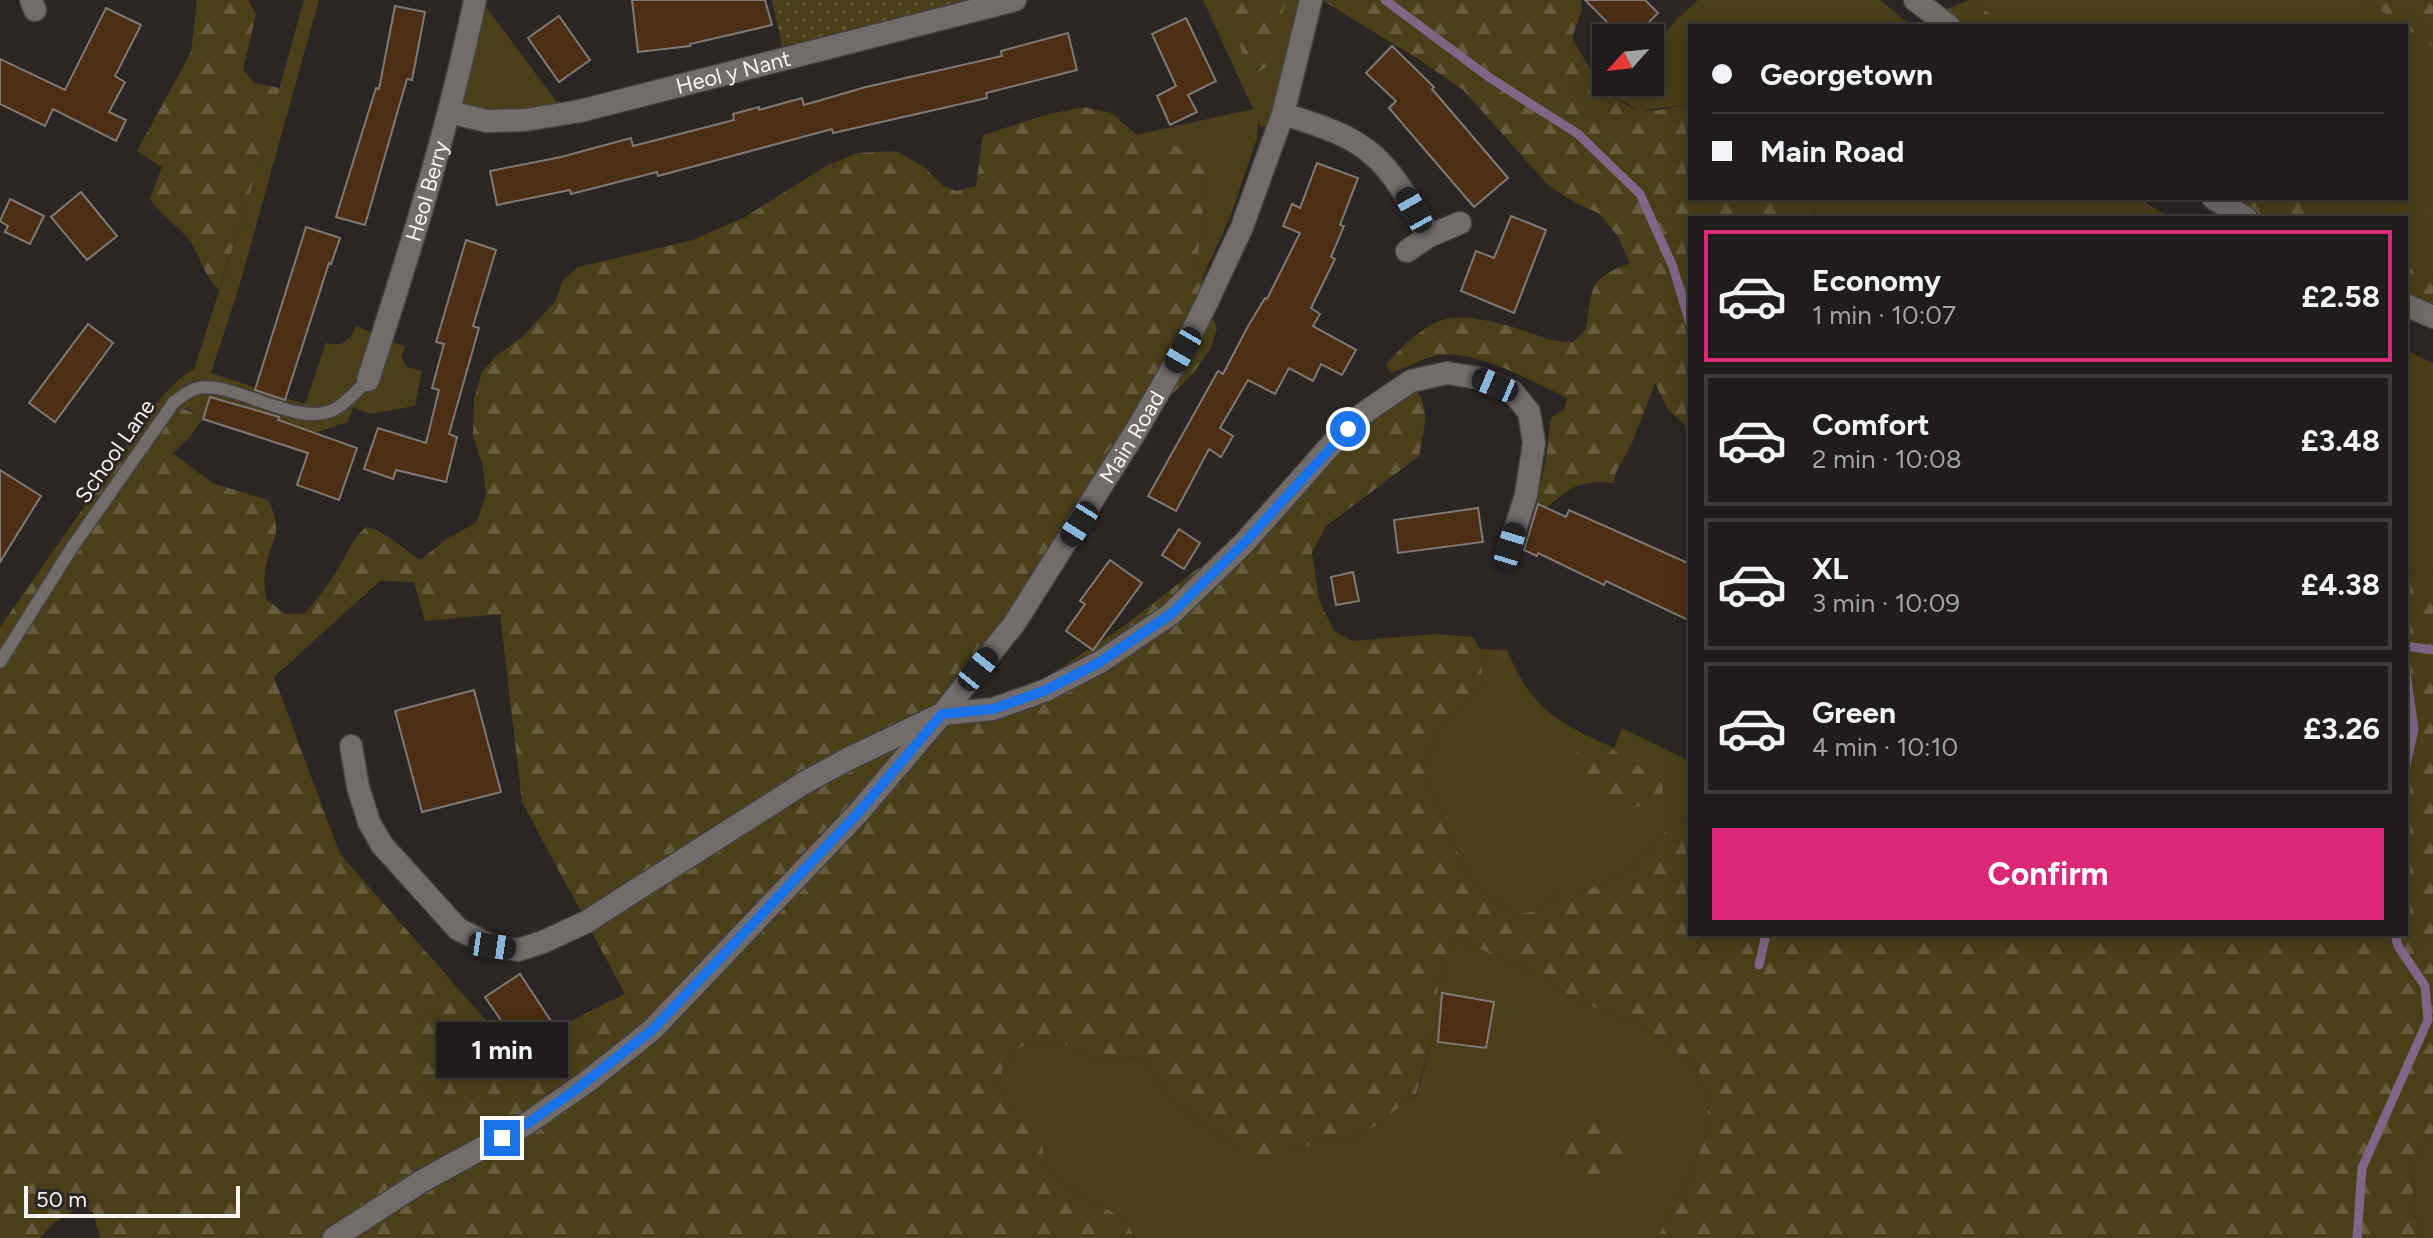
<!DOCTYPE html>
<html lang="en">
<head>
<meta charset="utf-8">
<style>
	body { margin:0; font-family:Figtree,sans-serif; background:#2d2928; color:#f1f3f6; height:100vh; display:flex; flex-direction:column; font-size:30px; white-space:nowrap }
	* { box-sizing:border-box; margin:0 }
	p { font-size:26px; color:#a2a1a3 }
	.icon { flex:none; width:44px; height:44px; fill:none; stroke:currentColor; stroke-width:2; stroke-linecap:round; stroke-linejoin:round }
	.map { position:relative; flex:1; overflow:hidden }
	.drawer { position:absolute; left:1688px; top:216px; width:720px; height:720px; display:flex; flex-direction:column; background:#201c1b; border-radius:0px; box-shadow:0 4px 20px #0003,0 0 0 2px #3d3a3a }
	.drawer>* { flex:none }
	.hud { position:absolute; left:1688px; top:24px; width:720px; height:176px; border-radius:0px; box-shadow:0 4px 20px #0003,0 0 0 2px #3d3a3a; display:grid; align-content:center; height:176px; padding:0 24px; background:#201c1b }
	.needle { width:52px; rotate:243deg }
	.fabs { position:absolute; left:1592px; top:24px; display:grid; gap:16px }
	.fabs a { display:grid; place-items:center; width:72px; height:72px; border-radius:0px; background:#201c1b; box-shadow:0 4px 20px #0003,0 0 0 2px #3d3a3a; font-size:40px }
	.scale { position:absolute; left:24px; bottom:20px; width:216px; box-sizing:border-box; padding-left:8px; border:4px solid #f8f4f3; border-top:0; font-size:22px; line-height:28px; white-space:nowrap; color:#f8f4f3; -webkit-text-stroke:6px #2b2524; paint-order:stroke }
	.end { position:absolute; width:36px; height:36px; margin:-18px; border:10px solid #1a73e8; background:#fff; box-shadow:0 0 0 4px #fff }
	.from { border-radius:50% }
	.bubble { position:absolute; height:56px; border-radius:0px; background:#201c1b; box-shadow:0 4px 20px #0003,0 0 0 2px #3d3a3a; font-size:26px; font-weight:700; line-height:56px; text-align:center }
	.car { position:absolute; width:24px; height:48px; margin:-24px -12px; border-radius:10px; box-shadow:0 0 6px 2px #0007; background:linear-gradient(#222 24%,#8ab4d8 0 40%,#222 0 76%,#8ab4d8 0 86%,#222 0) }
	.hud b { display:flex; align-items:center; gap:28px; height:76px; font-size:30px }
	.hud b+b { border-top:2px solid #3d3a3a }
	.hud i { width:20px; height:20px; background:#f1f3f6 }
	ul { padding:14px 0 0; list-style:none }
	li { display:flex; align-items:center; gap:24px; height:132px; margin:0 16px 12px; padding:0 8px; border:4px solid #3d3a3a; border-radius:0px }
	li div { flex:1 }
	li b { display:block; font-size:30px }
	li em { font-style:normal; font-weight:700 }
	li.current { border-color:#db2777 }
	li>.icon { width:72px; height:72px; stroke-width:1.5 }
	.action { display:flex; gap:16px; margin-top:auto; padding:16px 24px }
	.action a { flex:1; height:92px; border-radius:0px; background:#db2777; color:#fff; font-size:32px; font-weight:700; line-height:92px; text-align:center }
	.map>svg:first-child { display:block }
	.grass { fill:#49401a }
	.forest { fill:url(#forest-firs); fill-rule:evenodd }
	.park { fill:url(#park-dots) }
	.lines { fill:none; stroke-linecap:round; stroke-linejoin:round }
	.stream { stroke:#806687; stroke-width:9 }
	.building { fill:#4b2e13; stroke:#7e7975; stroke-width:2 }
	.service-casing { stroke:#454140; stroke-width:15 }
	.minor-casing { stroke:#454140; stroke-width:25 }
	.tertiary-casing { stroke:#454140; stroke-width:25 }
	.service { stroke:#726c6b; stroke-width:12 }
	.minor { stroke:#726c6b; stroke-width:22 }
	.tertiary { stroke:#726c6b; stroke-width:22 }
	.route { stroke:#1a73e8; stroke-width:10 }
	.labels { text-anchor:middle; dominant-baseline:central; stroke-width:6; stroke-linejoin:round; paint-order:stroke }
	.street-label { font-size:22px; fill:#f8f4f3; stroke:#2b2524 }
</style>
</head>
<body>
<div class="map">
<svg width="2433" height="1238" viewBox="0 0 2433 1238">
	<defs>
		<pattern id="forest-firs" width="22" height="20" patternUnits="userSpaceOnUse" patternTransform="scale(2)"><rect width="22" height="20" fill="#49401a"/><path d="M5 1l3.5 6h-7zM16 11l3.5 6h-7z" fill="#645c3c"/></pattern>
		<pattern id="park-dots" width="8" height="8" patternUnits="userSpaceOnUse" patternTransform="scale(2)"><rect width="8" height="8" fill="#49401a"/><path d="M2 2h.1M6 6h.1" fill="none" stroke="#645c3c" stroke-width="1.8" stroke-linecap="round"/></pattern>
	</defs>
	<rect width="100%" height="100%" fill="#2b2524"/>
	<g class="grass">
		<path d="M304,0H319L239,287L211,373L305,404L326,343C343,347 350,342 356,326L405,347L401,357L407,367L422,371L415,406L370,414L353,407L348,422L311,434L305,454L268,440L274,418L211,397L203,419L188,408L143,423C156,403 173,381 194,369L245,211Z"/>
		<polygon points="481,0 565,113 450,112"/>
		<polygon points="1203,0 1311,0 1276,134 1258,124 1257,138 1230,218 1202,278 1198,257 1207,174 1136,135 1253,109"/>
		<polygon points="1698,0 1880,0 1912,26 1690,26 1690,104 1640,111 1612,95 1623,82 1650,82 1650,51 1677,19"/>
		<polygon points="1972,0 2366,0 2403,26 2006,26"/>
		<polygon points="2406,28 2433,47 2433,275 2429,277 2406,267 2406,218 2317,218 2296,198 2406,198"/>
		<polygon points="1782,198 2137,198 2172,218 1818,218"/>
		<polygon points="2406,350 2433,363 2433,574 2426,576 2406,570"/>
		<path d="M1480,649L1507,650C1532,710 1557,722 1614,748L1622,728L1690,761V820L1674,823L1628,871L1581,893H1561L1536,911L1518,914L1490,899L1465,871L1425,773L1436,734L1483,684Z"/>
		<polygon points="1453,938 1543,976 1577,1001 1647,1027 1699,1070 1709,1104 1704,1140 1687,1182 1657,1238 1134,1238 1127,1220 1073,1191 1043,1165 1023,1126 1007,1105 999,1084 1004,1062 1018,1049 1036,1040 1066,1045 1093,1058 1141,1056 1164,1091 1188,1114 1238,1149 1289,1153 1331,1137 1350,1139 1381,1123 1406,1101 1417,1095 1436,1022 1438,986"/>
		<polygon points="2433,1134 2433,1238 2420,1238 2413,1205 2414,1157"/>
	</g>
	<g class="forest">
		<path d="M197,0H248L256,14L243,70L254,83L280,88L245,211L219,290C202,273 202,259 190,241C178,225 161,216 150,199L162,167L137,151L191,52Z"/>
		<polygon points="1232,0 1287,0 1279,21 1283,41 1272,63 1258,72 1250,69 1242,53 1228,6"/>
		<path d="M1322,0H1581L1582,9L1572,38C1586,63 1610,104 1640,110C1654,113 1676,106 1690,104V198H1782L1818,218H1690V433L1684,424L1669,411L1655,383L1632,443L1616,472L1614,483C1581,480 1572,486 1547,507L1537,502L1546,459L1551,417L1564,410L1567,398C1533,382 1476,349 1438,355C1423,358 1406,368 1391,373L1386,365C1397,351 1421,328 1439,321C1462,312 1502,323 1525,331C1546,338 1550,342 1573,342L1586,329C1593,287 1587,280 1630,263L1618,237L1600,214L1576,203L1549,186L1463,90L1418,59Z"/>
		<polygon points="1969,0 1972,0 2006,26 1960,26 1941,12"/>
		<polygon points="2366,0 2433,0 2433,47"/>
		<path d="M1084,107L1112,113L1136,135L1194,151L1207,174L1198,257L1207,302L1217,328L1211,348L1193,373L1136,431L944,712L995,700L1050,675L1124,626L1196,570L1223,556L1411,381C1432,412 1425,421 1419,456L1326,526L1312,552L1319,600L1334,631L1353,641L1436,634L1473,637L1480,649L1483,684L1436,734L1425,773L1465,871L1490,899L1518,914L1536,911L1561,893H1581L1628,871L1674,823L1690,820V934H2406V570L2426,576L2433,574V1134L2414,1157L2413,1205L2420,1238H1657L1687,1182L1704,1140L1709,1104L1699,1070L1647,1027L1577,1001L1543,976L1453,938L1438,986L1436,1022L1416,1095L1406,1101L1381,1123L1350,1139L1331,1137L1289,1153L1263,1157L1238,1149L1188,1114L1164,1091L1141,1056L1093,1058L1066,1045L1036,1040L1018,1049L1004,1062L999,1084L1007,1105L1043,1148V1165L1073,1191L1127,1220L1134,1238H100L93,1212L78,1208L55,1222L40,1238H0V627L143,423C168,409 178,401 203,419L189,438L173,453L212,483L268,500C286,536 269,540 265,573C264,582 265,591 266,599L285,614H304C317,600 328,585 338,569C350,550 349,543 366,527C388,532 401,548 420,560L448,538L476,523L486,496L483,467L473,436L474,399L482,372L496,356L521,338L555,302L563,280L578,267L693,240L745,217L826,166L857,153L896,151L924,167L944,186L956,191L976,186L983,135L1049,114ZM380,581L414,582L425,621L500,614L522,802L625,994L512,1050L340,854L274,677Z"/>
		<polygon points="2221,198 2296,198 2317,218 2255,218"/>
		<polygon points="2406,267 2429,277 2433,275 2433,309 2406,298"/>
		<path d="M1591,738C1616,749 1635,767 1661,777L1663,792C1651,807 1639,808 1621,807C1609,791 1598,782 1580,777L1575,770V755Z"/>
		<polygon points="1594,1112 1615,1122 1623,1152 1615,1168 1591,1178 1569,1170 1555,1145 1567,1123"/>
	</g>
	<polygon class="park" points="772,0 1015,0 785,59"/>
	<g class="lines">
		<g class="stream">
			<polyline points="1385,0 1490,78 1578,134 1640,194 1673,267 1690,324"/>
			<polyline points="2406,646 2433,650"/>
			<polyline points="2406,673 2414,729 2406,765"/>
			<polyline points="1759,965 1766,934"/>
			<polyline points="2357,1238 2362,1168 2428,1020 2425,986 2398,946 2395,934"/>
		</g>
	</g>
	<g class="building">
		<polygon points="632,0 765,0 772,25 690,44 690,46 638,52"/>
		<polygon points="1585,0 1645,0 1658,13 1633,38 1623,38"/>
		<polygon points="395,6 425,12 412,80 407,79 365,225 336,217 376,88 379,89"/>
		<polygon points="106,8 141,25 115,76 125,82 109,112 126,120 116,141 53,109 45,126 0,104 0,59 65,90"/>
		<polygon points="559,16 590,60 559,82 528,38"/>
		<polygon points="1186,18 1216,81 1188,95 1197,112 1170,125 1157,96 1176,86 1152,34"/>
		<polygon points="1068,33 1077,70 986,93 987,98 833,133 832,129 658,176 657,172 571,194 570,190 497,205 490,171 561,157 631,138 633,146 734,120 733,114 759,107 759,110 802,98 804,105 866,87 1002,56 1001,51"/>
		<polygon points="1392,46 1434,87 1432,89 1508,178 1474,207 1389,108 1396,101 1366,73"/>
		<polygon points="1317,163 1358,178 1340,225 1344,226 1331,257 1335,259 1311,308 1320,314 1313,326 1356,350 1342,375 1321,364 1313,381 1289,368 1275,394 1248,380 1220,428 1233,436 1221,457 1209,449 1176,511 1148,496 1218,371 1223,374 1247,328 1265,298 1267,299 1300,233 1283,226 1292,204 1300,208"/>
		<polygon points="81,192 117,236 87,260 51,217"/>
		<polygon points="10,199 44,216 30,244 5,232 8,226 0,221"/>
		<polygon points="1511,216 1546,230 1514,313 1461,291 1476,251 1494,258"/>
		<polygon points="306,227 340,238 331,264 329,263 285,400 255,390"/>
		<polygon points="466,240 496,250 473,326 479,328 449,434 457,437 446,482 396,470 393,479 364,469 378,428 426,443 439,390 432,388 444,344 436,342"/>
		<polygon points="88,324 113,343 55,422 29,403"/>
		<polygon points="210,397 279,417 278,420 357,448 339,500 297,485 308,453 203,419"/>
		<polygon points="0,470 41,496 0,562"/>
		<polygon points="1538,504 1566,517 1569,510 1690,564 1690,621 1606,581 1604,585 1538,553 1537,556 1524,550"/>
		<polygon points="1478,508 1483,542 1398,553 1394,520"/>
		<polygon points="1179,529 1200,543 1184,569 1162,555"/>
		<polygon points="1110,560 1142,583 1093,650 1066,631 1085,604 1080,601"/>
		<polygon points="1353,572 1359,601 1336,605 1331,577"/>
		<polygon points="474,690 501,792 422,812 395,711"/>
		<polygon points="520,974 551,1021 517,1044 485,997"/>
		<polygon points="1442,993 1494,1002 1486,1048 1438,1042"/>
	</g>
	<g class="lines">
		<defs>
			<path id="service" d="M0,662L71,549L174,402C180,398 188,391 195,389C229,377 297,430 335,409C347,403 358,389 368,380"/>
			<g id="minor">
				<polyline points="31,0 35,10"/>
				<path id="s1" d="M450,112L486,121L525,120L580,111L1015,0"/>
				<path d="M1283,114C1373,141 1384,155 1429,236"/>
				<polyline points="1407,251 1429,236 1460,223"/>
				<path id="s2" d="M368,380C409,254 448,130 475,0"/>
				<polyline points="351,746 358,787 369,822 382,845 458,929 492,946 518,950 543,942 586,922 804,783 846,760 942,714 993,709 1044,691 1100,662 1171,614 1245,542 1332,444 1364,413 1411,381 1447,373 1479,378 1512,391 1529,412 1534,443 1526,495 1510,546"/>
				<path id="s3" d="M334,1238L422,1181L528,1123L588,1081L652,1030L858,813L942,714L1014,624L1136,431L1183,350L1207,302L1242,227L1283,114L1311,0"/>
			</g>
			<g id="tertiary">
				<polyline points="1915,0 1949,26"/>
				<polyline points="2213,198 2246,218"/>
				<polyline points="2406,305 2433,317"/>
			</g>
		</defs>
		<use href="#service" class="service-casing"/>
		<use href="#minor" class="minor-casing"/>
		<use href="#tertiary" class="tertiary-casing"/>
		<use href="#service" class="service"/>
		<use href="#minor" class="minor"/>
		<use href="#tertiary" class="tertiary"/>
	</g>
	<g class="lines">
		<polyline class="route" points="502,1138 528,1123 574,1091 652,1030 858,813 942,714 993,709 1044,691 1100,662 1171,614 1245,542 1348,429"/>
	</g>
	<g class="labels">
		<g class="street-label">
			<text stroke="none"><textPath href="#s1" startOffset="290">Heol y Nant</textPath></text>
			<text stroke="none"><textPath href="#s2" startOffset="198">Heol Berry</textPath></text>
			<text stroke="none"><textPath href="#s3" startOffset="1146">Main Road</textPath></text>
			<text transform="translate(115 451) rotate(-55)">School Lane</text>
		</g>
	</g>
</svg>
<div class="fabs">
<a><svg class="needle" viewBox="-14 -14 28 28"><path d="M0-13l5 13h-10z" fill="#e53935"/><path d="M0 13l5-13h-10z" fill="#a2a1a3"/></svg></a>
</div>
<div class="scale">50 m</div>
<i class="end from" style="left:1348px;top:429px"></i>
<i class="end" style="left:502px;top:1138px"></i>
<div class="bubble" style="left:436px;top:1022px;width:132px">1 min</div>
<i class="car" style="left:1414px;top:210px;rotate:331deg"></i>
<i class="car" style="left:1183px;top:350px;rotate:210deg"></i>
<i class="car" style="left:1495px;top:385px;rotate:293deg"></i>
<i class="car" style="left:1079px;top:524px;rotate:212deg"></i>
<i class="car" style="left:1510px;top:546px;rotate:17deg"></i>
<i class="car" style="left:978px;top:669px;rotate:39deg"></i>
<i class="car" style="left:492px;top:946px;rotate:98deg"></i>
<div class="hud">
<b><i class="from"></i>Georgetown</b>
<b><i></i>Main Road</b>
</div>
<section class="drawer">
<ul>
<li class="current"><svg class="icon" aria-label="car" viewBox="0 0 24 24"><path d="M5 17H2v-5l4-1 3-4h7l3 4 3 1v5h-3M9 17h6M6 11h13"/><circle cx="7" cy="17" r="2"/><circle cx="17" cy="17" r="2"/></svg><div><b>Economy</b><p>1 min · 10:07</p></div><em>£2.58</em></li>
<li><svg class="icon" aria-label="car" viewBox="0 0 24 24"><path d="M5 17H2v-5l4-1 3-4h7l3 4 3 1v5h-3M9 17h6M6 11h13"/><circle cx="7" cy="17" r="2"/><circle cx="17" cy="17" r="2"/></svg><div><b>Comfort</b><p>2 min · 10:08</p></div><em>£3.48</em></li>
<li><svg class="icon" aria-label="car" viewBox="0 0 24 24"><path d="M5 17H2v-5l4-1 3-4h7l3 4 3 1v5h-3M9 17h6M6 11h13"/><circle cx="7" cy="17" r="2"/><circle cx="17" cy="17" r="2"/></svg><div><b>XL</b><p>3 min · 10:09</p></div><em>£4.38</em></li>
<li><svg class="icon" aria-label="car" viewBox="0 0 24 24"><path d="M5 17H2v-5l4-1 3-4h7l3 4 3 1v5h-3M9 17h6M6 11h13"/><circle cx="7" cy="17" r="2"/><circle cx="17" cy="17" r="2"/></svg><div><b>Green</b><p>4 min · 10:10</p></div><em>£3.26</em></li>
</ul>
<div class="action"><a>Confirm</a></div>
</section>
</div>
</body>
</html>
